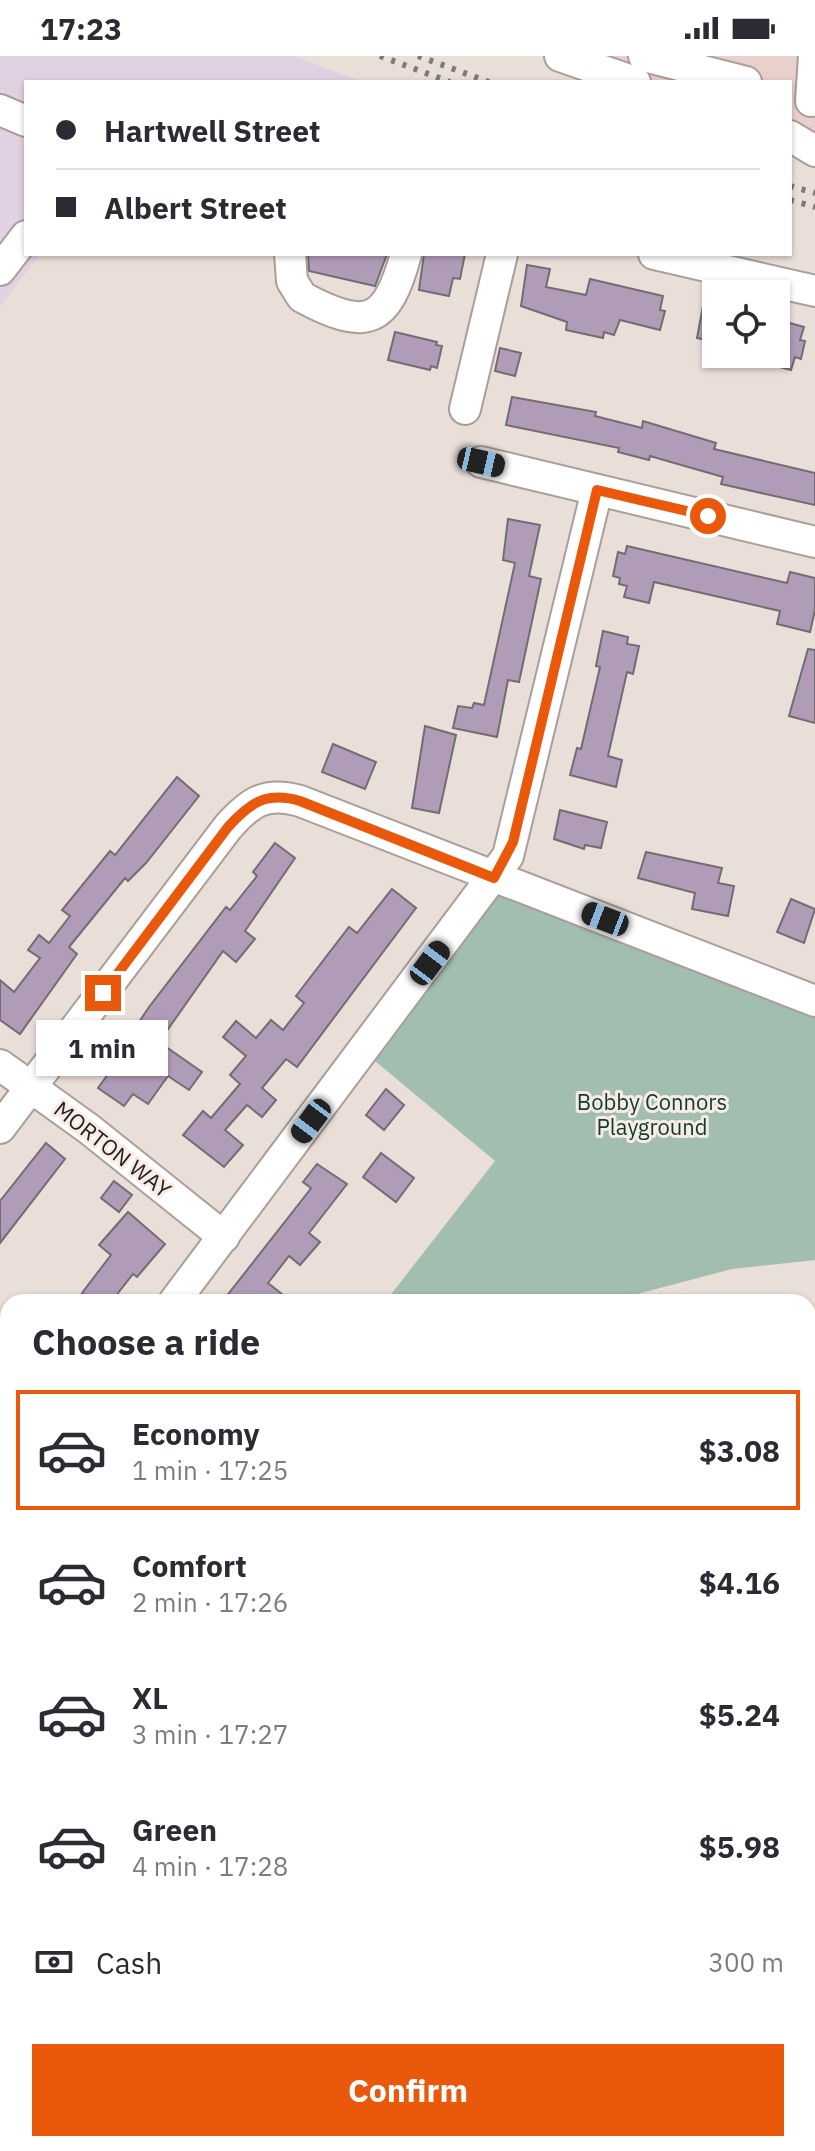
<!DOCTYPE html>
<html lang="en">
<head>
<meta charset="utf-8">
<style>
	body { margin:0; font-family:"IBM Plex Sans",sans-serif; background:#f7f7f7; color:#2b2b33; height:100vh; display:flex; flex-direction:column; font-size:30px; white-space:nowrap }
	* { box-sizing:border-box; margin:0 }
	p { font-size:26px; color:#7c7c81 }
	.icon { flex:none; width:44px; height:44px; fill:none; stroke:currentColor; stroke-width:2; stroke-linecap:round; stroke-linejoin:round }
	.map { position:relative; flex:1; overflow:hidden }
	.details { position:absolute; left:0px; top:1238px; width:816px; height:858px; display:flex; flex-direction:column; background:#fff; border-radius:24px 24px 0 0; box-shadow:0 2px 6px #0004 }
	.details>* { flex:none }
	.top-card { position:absolute; left:24px; top:24px; width:768px; height:176px; border-radius:0px; box-shadow:0 2px 6px #0004; display:grid; align-content:center; height:176px; padding:0 32px; background:#fff }
	.buttons { position:absolute; left:702px; top:224px; display:grid; gap:16px }
	.buttons a { display:grid; place-items:center; width:88px; height:88px; border-radius:0px; background:#fff; box-shadow:0 2px 6px #0004; font-size:40px }
	.end { position:absolute; width:36px; height:36px; margin:-18px; border:10px solid #ea580c; background:#fff; box-shadow:0 0 0 4px #fff }
	.from { border-radius:50% }
	.bubble { position:absolute; height:56px; border-radius:0px; background:#fff; box-shadow:0 2px 6px #0004; font-size:26px; font-weight:700; line-height:56px; text-align:center }
	.car { position:absolute; width:24px; height:48px; margin:-24px -12px; border-radius:10px; box-shadow:0 0 6px 2px #0007; background:linear-gradient(#222 24%,#8ab4d8 0 40%,#222 0 76%,#8ab4d8 0 86%,#222 0) }
	.top-card b { display:flex; align-items:center; gap:28px; height:76px; font-size:30px }
	.top-card b+b { border-top:2px solid #e1e1e2 }
	.top-card i { width:20px; height:20px; background:#2b2b33 }
	ul { padding:0; list-style:none }
	li { display:flex; align-items:center; gap:24px; height:120px; margin:0 16px 12px; padding:0 16px; border:4px solid transparent; border-radius:0px }
	li div { flex:1 }
	li b { display:block; font-size:30px }
	li em { font-style:normal; font-weight:700 }
	li.current { border-color:#ea580c }
	li>.icon { width:72px; height:72px; stroke-width:1.5 }
	h2 { padding:0 32px; font-size:36px; line-height:96px }
	.pay { display:flex; align-items:center; gap:20px; height:88px; padding:0 32px; font-size:30px }
	.pay p { margin-inline-start:auto }
	.primary-button { display:flex; gap:16px; margin-top:auto; padding:16px 32px }
	.primary-button a { flex:1; height:92px; border-radius:0px; background:#ea580c; color:#fff; font-size:32px; font-weight:700; line-height:92px; text-align:center }
	.status { display:flex; justify-content:space-between; align-items:center; height:56px; padding:0 40px; background:#fff; direction:ltr }
	.status svg { height:22px; fill:currentColor }
	.map>svg:first-child { display:block }
	.commercial { fill:#e2d1e2 }
	.education { fill:#ead0cd }
	.green { fill:#a2beb0 }
	.water { fill:#6e999b }
	.building { fill:#b19cb8; stroke:#726c74; stroke-width:2 }
	.lines { fill:none; stroke-linecap:round; stroke-linejoin:round }
	.minor-casing { stroke:#aa9e99; stroke-width:34 }
	.minor { stroke:#fff; stroke-width:30 }
	.rail { stroke:#817976; stroke-width:6; stroke-dasharray:4 8; stroke-linecap:butt }
	.route { stroke:#ea580c; stroke-width:10 }
	.labels { text-anchor:middle; dominant-baseline:central; stroke-width:6; stroke-linejoin:round; paint-order:stroke }
	.park-label { font-size:22px; fill:#0c3e2b; stroke:#f8ebe6 }
	.street-label { font-size:22px; fill:#25211f; stroke:#f8ebe6 }
</style>
</head>
<body>
<div class="status"><b>17:23</b><svg viewBox="0 0 49 12"><path d="M0 12V9h3v3zM5 12V6h3v6zM10 12V3h3v9zM15 12V0h3v12zM26 1h20v11H26zM47 4h2v5h-2z"/></svg></div>
<div class="map">
<svg width="815" height="2095" viewBox="0 0 815 2095">
	<rect width="100%" height="100%" fill="#eaded9"/>
	<polygon class="commercial" points="0,0 293,0 364,26 26,26 26,198 40,198 0,251"/>
	<polygon class="education" points="550,0 815,0 815,95 790,80 790,26 633,26"/>
	<polygon class="green" points="494,822 815,945 815,1204 732,1213 607,1246 385,1246 495,1105 363,995"/>
	<polygon class="water" points="0,1899 8,1909 8,2088 163,2088 172,2095 0,2095"/>
	<g class="building">
		<polygon points="308,198 387,198 375,230 309,215"/>
		<polygon points="424,198 465,198 460,223 453,222 449,240 419,234"/>
		<polygon points="527,209 550,213 546,231 586,239 590,223 663,240 660,254 665,255 660,274 620,264 614,279 604,276 603,282 566,274 567,266 521,250"/>
		<polygon points="707,229 716,231 716,286 697,282"/>
		<polygon points="786,266 804,271 800,284 805,285 801,303 795,301 791,314 776,310 776,283 780,269 785,271"/>
		<polygon points="395,276 437,286 436,289 442,290 437,312 431,310 430,314 388,304"/>
		<polygon points="500,292 521,297 515,320 495,315"/>
		<polygon points="512,341 596,356 595,360 642,372 643,365 716,387 714,393 815,417 815,449 721,428 723,421 650,400 649,404 618,396 619,392 506,369"/>
		<polygon points="508,463 540,469 529,520 541,523 519,626 508,624 497,681 453,672 458,650 472,652 474,647 484,649 515,507 503,504"/>
		<polygon points="627,490 787,527 790,516 815,522 815,554 810,576 777,568 780,555 654,526 649,547 624,541 627,530 619,528 620,522 613,520 618,496 625,498"/>
		<polygon points="603,575 628,581 627,588 639,590 633,618 627,616 608,700 622,704 616,731 570,719 577,692 581,693 600,611 596,610"/>
		<polygon points="808,593 815,594 815,667 789,660"/>
		<polygon points="425,670 456,679 439,757 412,752"/>
		<polygon points="333,688 376,706 365,733 322,716"/>
		<polygon points="177,721 199,740 146,807 128,825 125,822 69,891 77,898 20,978 0,964 0,924 14,936 40,902 28,894 39,879 49,887 70,860 62,854 110,795 115,799"/>
		<polygon points="560,754 607,766 601,792 585,789 584,793 554,783"/>
		<polygon points="275,787 295,802 245,875 255,883 236,906 223,895 159,986 202,1016 189,1034 168,1020 148,1048 133,1038 124,1050 98,1032 135,981 131,978 149,951 226,851 230,854 257,820 253,816"/>
		<polygon points="646,796 722,812 718,827 734,830 728,860 692,853 695,837 638,822"/>
		<polygon points="392,833 416,852 297,1011 286,1003 262,1032 276,1044 262,1061 247,1049 225,1074 243,1089 224,1111 183,1079 203,1055 211,1062 240,1028 230,1019 246,1000 223,981 236,965 256,982 271,964 283,974 304,947 296,940 349,871 357,877"/>
		<polygon points="791,843 815,853 804,887 777,876"/>
		<polygon points="386,1033 404,1049 384,1074 366,1059"/>
		<polygon points="46,1087 65,1103 0,1187 0,1145"/>
		<polygon points="381,1097 414,1122 396,1146 363,1121"/>
		<polygon points="317,1108 347,1128 309,1177 320,1186 300,1209 289,1200 268,1227 292,1246 222,1246 309,1135 311,1132 303,1126"/>
		<polygon points="114,1125 132,1139 119,1156 101,1142"/>
		<polygon points="128,1156 165,1188 137,1221 133,1218 111,1246 94,1246 82,1237 111,1199 99,1189"/>
	</g>
	<g class="lines">
		<defs>
			<g id="minor">
				<polyline points="560,0 635,26"/>
				<polyline points="644,0 746,26"/>
				<polyline points="811,45 814,0"/>
				<polyline points="0,54 26,65"/>
				<polyline points="790,80 815,95"/>
				<path d="M290,198L292,225L302,241C367,276 387,268 406,198"/>
				<polyline points="654,198 815,235"/>
				<polyline points="0,214 26,180"/>
				<polyline points="465,353 502,198"/>
				<polyline points="481,406 815,486"/>
				<polyline points="0,1009 89,1073 224,1181"/>
				<path d="M0,1072L228,771C250,746 266,735 300,745L815,945"/>
				<polyline points="174,1246 508,800 597,434"/>
				<polyline points="808,1321 815,1319"/>
				<polyline points="0,1470 8,1460"/>
				<polyline points="0,1669 8,1683"/>
				<polyline points="808,1854 815,1851"/>
				<polyline points="366,2088 377,2095"/>
				<polyline points="413,2095 418,2088"/>
			</g>
		</defs>
		<use href="#minor" class="minor-casing"/>
		<use href="#minor" class="minor"/>
		<g class="rail">
			<polyline points="380,0 450,26"/>
			<polyline points="418,0 489,26"/>
			<polyline points="790,130 815,137"/>
			<polyline points="790,144 815,151"/>
		</g>
	</g>
	<g class="lines">
		<path class="route" d="M103,937L228,771C250,747 266,735 300,745L494,822L513,786L597,434L708,460"/>
	</g>
	<g class="labels">
		<g class="park-label">
			<text x="652" y="1045">Bobby Connors<tspan x="652" dy="25">Playground</tspan></text>
		</g>
		<g class="street-label">
			<text transform="translate(113 1093) rotate(38)">MORTON WAY</text>
		</g>
	</g>
</svg>
<div class="buttons">
<a><svg class="icon" aria-label="locate" viewBox="0 0 24 24"><circle cx="12" cy="12" r="6"/><path d="M12 2v4M12 18v4M2 12h4M18 12h4"/></svg></a>
</div>
<i class="end from" style="left:708px;top:460px"></i>
<i class="end" style="left:103px;top:937px"></i>
<div class="bubble" style="left:36px;top:964px;width:132px">1 min</div>
<i class="car" style="left:481px;top:406px;rotate:103deg"></i>
<i class="car" style="left:605px;top:863px;rotate:291deg"></i>
<i class="car" style="left:430px;top:907px;rotate:37deg"></i>
<i class="car" style="left:311px;top:1065px;rotate:217deg"></i>
<div class="top-card">
<b><i class="from"></i>Hartwell Street</b>
<b><i></i>Albert Street</b>
</div>
<section class="details">
<h2>Choose a ride</h2>
<ul>
<li class="current"><svg class="icon" aria-label="car" viewBox="0 0 24 24"><path d="M5 17H2v-5l4-1 3-4h7l3 4 3 1v5h-3M9 17h6M6 11h13"/><circle cx="7" cy="17" r="2"/><circle cx="17" cy="17" r="2"/></svg><div><b>Economy</b><p>1 min · 17:25</p></div><em>$3.08</em></li>
<li><svg class="icon" aria-label="car" viewBox="0 0 24 24"><path d="M5 17H2v-5l4-1 3-4h7l3 4 3 1v5h-3M9 17h6M6 11h13"/><circle cx="7" cy="17" r="2"/><circle cx="17" cy="17" r="2"/></svg><div><b>Comfort</b><p>2 min · 17:26</p></div><em>$4.16</em></li>
<li><svg class="icon" aria-label="car" viewBox="0 0 24 24"><path d="M5 17H2v-5l4-1 3-4h7l3 4 3 1v5h-3M9 17h6M6 11h13"/><circle cx="7" cy="17" r="2"/><circle cx="17" cy="17" r="2"/></svg><div><b>XL</b><p>3 min · 17:27</p></div><em>$5.24</em></li>
<li><svg class="icon" aria-label="car" viewBox="0 0 24 24"><path d="M5 17H2v-5l4-1 3-4h7l3 4 3 1v5h-3M9 17h6M6 11h13"/><circle cx="7" cy="17" r="2"/><circle cx="17" cy="17" r="2"/></svg><div><b>Green</b><p>4 min · 17:28</p></div><em>$5.98</em></li>
</ul>
<div class="pay"><svg class="icon" aria-label="cash" viewBox="0 0 24 24"><path d="M3 7h18v10H3z"/><circle cx="12" cy="12" r="2"/></svg>Cash<p>300 m</p></div>
<div class="primary-button"><a>Confirm</a></div>
</section>
</div>
</body>
</html>
